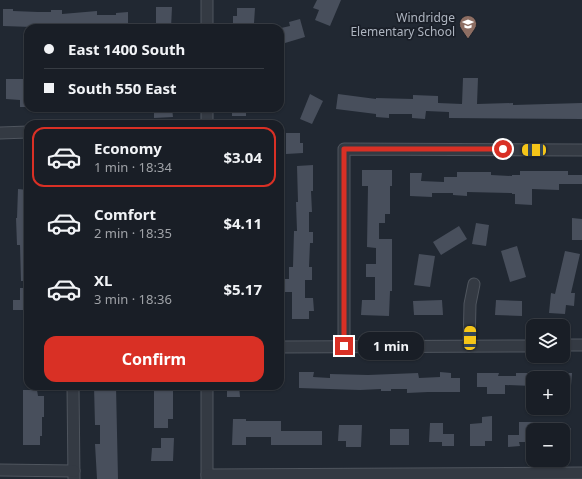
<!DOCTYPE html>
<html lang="en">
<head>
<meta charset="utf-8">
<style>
	body { margin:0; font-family:"Noto Sans",sans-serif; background:#22272e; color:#f1f3f6; height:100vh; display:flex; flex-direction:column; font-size:15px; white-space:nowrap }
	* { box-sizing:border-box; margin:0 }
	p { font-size:13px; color:#9fa2a7 }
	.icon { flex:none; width:22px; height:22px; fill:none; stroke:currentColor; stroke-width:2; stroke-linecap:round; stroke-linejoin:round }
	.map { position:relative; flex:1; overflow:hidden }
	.drawer { position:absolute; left:24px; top:120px; width:260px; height:270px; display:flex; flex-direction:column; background:#191e26; border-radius:12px; box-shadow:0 1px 3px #0004,0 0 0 1px #373c43 }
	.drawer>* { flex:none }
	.top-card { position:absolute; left:24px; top:24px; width:260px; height:88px; border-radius:12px; box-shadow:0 1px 3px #0004,0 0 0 1px #373c43; display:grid; align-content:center; height:88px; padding:0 20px; background:#191e26 }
	.controls { position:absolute; left:526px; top:319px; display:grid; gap:8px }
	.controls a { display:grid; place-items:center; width:44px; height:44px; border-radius:8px; background:#191e26; box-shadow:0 1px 3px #0004,0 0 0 1px #373c43; font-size:20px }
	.end { position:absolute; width:18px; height:18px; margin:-9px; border:5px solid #d93025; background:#fff; box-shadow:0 0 0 2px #fff }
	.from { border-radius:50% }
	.bubble { position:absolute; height:28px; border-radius:12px; background:#191e26; box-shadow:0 1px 3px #0004,0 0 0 1px #373c43; font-size:13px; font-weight:700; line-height:28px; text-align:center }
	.car { position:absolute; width:12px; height:24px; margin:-12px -6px; border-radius:5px; box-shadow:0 0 3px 1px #0007; background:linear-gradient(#f5c518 24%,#345 0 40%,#f5c518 0 76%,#345 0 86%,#f5c518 0) }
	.top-card b { display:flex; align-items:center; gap:14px; height:38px; font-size:15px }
	.top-card b+b { border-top:1px solid #373c43 }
	.top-card i { width:10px; height:10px; background:#f1f3f6 }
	ul { padding:7px 0 0; list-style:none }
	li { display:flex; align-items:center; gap:12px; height:60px; margin:0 8px 6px; padding:0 12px; border:2px solid transparent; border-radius:12px }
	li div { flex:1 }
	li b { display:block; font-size:15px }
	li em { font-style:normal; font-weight:700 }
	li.selected { border-color:#d93025 }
	li>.icon { width:36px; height:36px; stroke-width:1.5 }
	.cta { display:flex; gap:8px; margin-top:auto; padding:8px 20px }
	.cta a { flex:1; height:46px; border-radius:12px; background:#d93025; color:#fff; font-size:16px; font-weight:700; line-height:46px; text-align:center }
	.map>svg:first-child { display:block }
	.building { fill:#484f5c }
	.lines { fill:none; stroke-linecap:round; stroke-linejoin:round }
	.minor-casing { stroke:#4f555e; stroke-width:13 }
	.minor { stroke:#343a43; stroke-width:11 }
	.route { stroke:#d93025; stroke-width:5 }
	.labels { text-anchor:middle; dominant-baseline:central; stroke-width:3.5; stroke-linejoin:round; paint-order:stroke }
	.poi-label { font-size:12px; fill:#aeb5c0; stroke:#1a1f28; text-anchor:end }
</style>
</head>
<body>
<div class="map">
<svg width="582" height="479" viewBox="0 0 582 479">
	<rect width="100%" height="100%" fill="#212832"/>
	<g class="building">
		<polygon points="317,0 341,0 330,26 315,20 319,10 313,8"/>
		<polygon points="156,7 172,7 171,28 156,28"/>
		<polygon points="237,8 255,8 254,23 245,23 245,28 233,28 233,16 237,16"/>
		<polygon points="3,9 13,9 13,11 38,12 51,12 51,10 62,10 62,14 97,11 97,15 116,15 116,13 128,12 128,28 108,28 108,26 61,27 61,28 3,26"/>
		<polygon points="300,19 305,37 285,43 281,28 290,26 289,22"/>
		<polygon points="463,78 478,78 477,104 513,103 513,105 582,103 582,119 449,118 449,112 426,111 425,119 412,118 412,114 389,114 389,118 376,117 376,114 336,109 338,94 376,99 376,98 413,99 413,95 438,96 438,103 462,104"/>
		<polygon points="6,79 28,79 28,107 20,107 20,100 6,99"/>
		<polygon points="310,94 323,101 312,124 300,119"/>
		<polygon points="154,108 172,108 173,117 154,118"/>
		<rect x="232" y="108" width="14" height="8"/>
		<polygon points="286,133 300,133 300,143 303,143 303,153 286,154"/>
		<polygon points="313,165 313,191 311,191 312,212 309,212 309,232 313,232 313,243 310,243 309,267 312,267 312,280 305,280 305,298 313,298 314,311 309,311 309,319 292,319 292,292 281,292 280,279 289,279 289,267 293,267 294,231 297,231 296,202 298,202 297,166"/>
		<polygon points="362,170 392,170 392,186 390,186 390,214 385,214 385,223 379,223 379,239 392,239 392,291 390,291 389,316 361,315 362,300 375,300 375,277 366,277 366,264 376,264 376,248 367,247 368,186 362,186"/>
		<polygon points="520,171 568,171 568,175 582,175 582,184 559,184 559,190 532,189 532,205 515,204 515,194 512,194 512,193 467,192 467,196 453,195 453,193 432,193 432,197 410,196 410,173 422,173 421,181 444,182 444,177 457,177 457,172 491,172 491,175 512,176 512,175 520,175"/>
		<polygon points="18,189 28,190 28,281 21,281 20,245 17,245 16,218 17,218"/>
		<polygon points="572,218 582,219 582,240 572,240"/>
		<polygon points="476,223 489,225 486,246 472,244"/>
		<polygon points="459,226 467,239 441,255 433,242"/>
		<polygon points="517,246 526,277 510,282 501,251"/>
		<polygon points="565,251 580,254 571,293 575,293 574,306 566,305 565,314 549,313 551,293 555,294"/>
		<polygon points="419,254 435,256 430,287 414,285"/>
		<polygon points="20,288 28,288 28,310 13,310 13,300 20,300"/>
		<polygon points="442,300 443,315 414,315 413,301"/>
		<polygon points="496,300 522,301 522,316 495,315"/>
		<polygon points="299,372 314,372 313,377 330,378 330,374 368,375 418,373 419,378 440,377 440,372 451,373 451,378 460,378 460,392 428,392 407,393 407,389 391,389 391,391 381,391 381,389 360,390 299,388"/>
		<polygon points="477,373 499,373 498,376 516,376 516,373 533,373 533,386 505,385 505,394 487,394 487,387 477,387"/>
		<polygon points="563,373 572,373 571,386 563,386"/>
		<polygon points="94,386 116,386 118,479 97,479 95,444 100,444 100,425 95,425"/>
		<polygon points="154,386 173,386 173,419 168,419 168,428 154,428"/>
		<polygon points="227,386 239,386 240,397 227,397"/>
		<polygon points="23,390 37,390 38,396 44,396 44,417 42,417 42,436 40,436 40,445 23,445"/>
		<polygon points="492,416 492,441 485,441 485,446 470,446 470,424 482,423 482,417"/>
		<polygon points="233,419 246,419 246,421 281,421 281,431 322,431 322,445 271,445 271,437 246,437 246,445 232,445"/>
		<polygon points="519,422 534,422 533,442 519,442 520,446 508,447 508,435 519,435"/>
		<polygon points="430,423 443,423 443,434 454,434 454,446 442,446 442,442 429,442"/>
		<polygon points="339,425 362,425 361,447 346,447 346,441 338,441"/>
		<rect x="563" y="428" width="8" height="16"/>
		<rect x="390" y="429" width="19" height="16"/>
		<polygon points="161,438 174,438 173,461 151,461 152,448 161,448"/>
	</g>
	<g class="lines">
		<defs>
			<g id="minor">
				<polyline points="207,0 207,28"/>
				<polyline points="207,108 207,124"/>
				<polyline points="0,133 28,132"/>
				<polyline points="563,345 582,345"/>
				<polyline points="344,346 344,149 582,150"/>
				<polyline points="469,346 470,304 474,284"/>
				<polyline points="280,347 533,346"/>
				<polyline points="73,386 74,479"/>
				<polyline points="207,386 207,479"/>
				<polyline points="0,470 74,471"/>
				<polyline points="207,475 582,473"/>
			</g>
		</defs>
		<use href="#minor" class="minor-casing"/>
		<use href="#minor" class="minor"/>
	</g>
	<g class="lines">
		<polyline class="route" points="344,346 344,149 503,149"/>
	</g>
	<defs>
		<symbol id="school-pin" viewBox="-11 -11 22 30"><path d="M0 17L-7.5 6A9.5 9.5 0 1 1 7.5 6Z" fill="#8d6e63" stroke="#1a1f28"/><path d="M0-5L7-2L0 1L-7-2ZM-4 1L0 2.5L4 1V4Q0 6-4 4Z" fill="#fff"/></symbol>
	</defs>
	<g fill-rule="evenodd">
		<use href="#school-pin" x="458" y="14" width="20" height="27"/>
	</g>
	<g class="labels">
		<g class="poi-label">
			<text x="455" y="17">Windridge<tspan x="455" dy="14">Elementary School</tspan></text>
		</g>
	</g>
</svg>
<div class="controls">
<a><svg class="icon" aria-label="layers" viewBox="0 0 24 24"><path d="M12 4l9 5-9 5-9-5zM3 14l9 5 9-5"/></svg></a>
<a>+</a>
<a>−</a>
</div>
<i class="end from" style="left:503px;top:149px"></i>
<i class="end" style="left:344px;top:346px"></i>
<div class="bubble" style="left:358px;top:332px;width:66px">1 min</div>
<i class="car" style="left:534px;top:150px;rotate:270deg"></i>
<i class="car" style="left:470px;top:338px;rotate:1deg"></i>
<div class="top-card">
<b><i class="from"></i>East 1400 South</b>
<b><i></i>South 550 East</b>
</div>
<section class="drawer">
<ul>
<li class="selected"><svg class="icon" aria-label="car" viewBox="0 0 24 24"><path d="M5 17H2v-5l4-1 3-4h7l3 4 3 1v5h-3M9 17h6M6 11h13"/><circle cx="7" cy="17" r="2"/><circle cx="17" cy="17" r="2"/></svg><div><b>Economy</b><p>1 min · 18:34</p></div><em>$3.04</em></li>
<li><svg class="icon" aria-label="car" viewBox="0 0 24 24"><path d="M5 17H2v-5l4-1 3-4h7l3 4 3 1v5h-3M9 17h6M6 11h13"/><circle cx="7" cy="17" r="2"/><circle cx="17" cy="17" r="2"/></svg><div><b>Comfort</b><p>2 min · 18:35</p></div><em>$4.11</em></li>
<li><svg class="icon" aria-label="car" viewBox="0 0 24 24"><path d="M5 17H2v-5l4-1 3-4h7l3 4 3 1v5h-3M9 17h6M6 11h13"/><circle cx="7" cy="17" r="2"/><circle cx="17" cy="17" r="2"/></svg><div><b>XL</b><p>3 min · 18:36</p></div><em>$5.17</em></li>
</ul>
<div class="cta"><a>Confirm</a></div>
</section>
</div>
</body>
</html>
